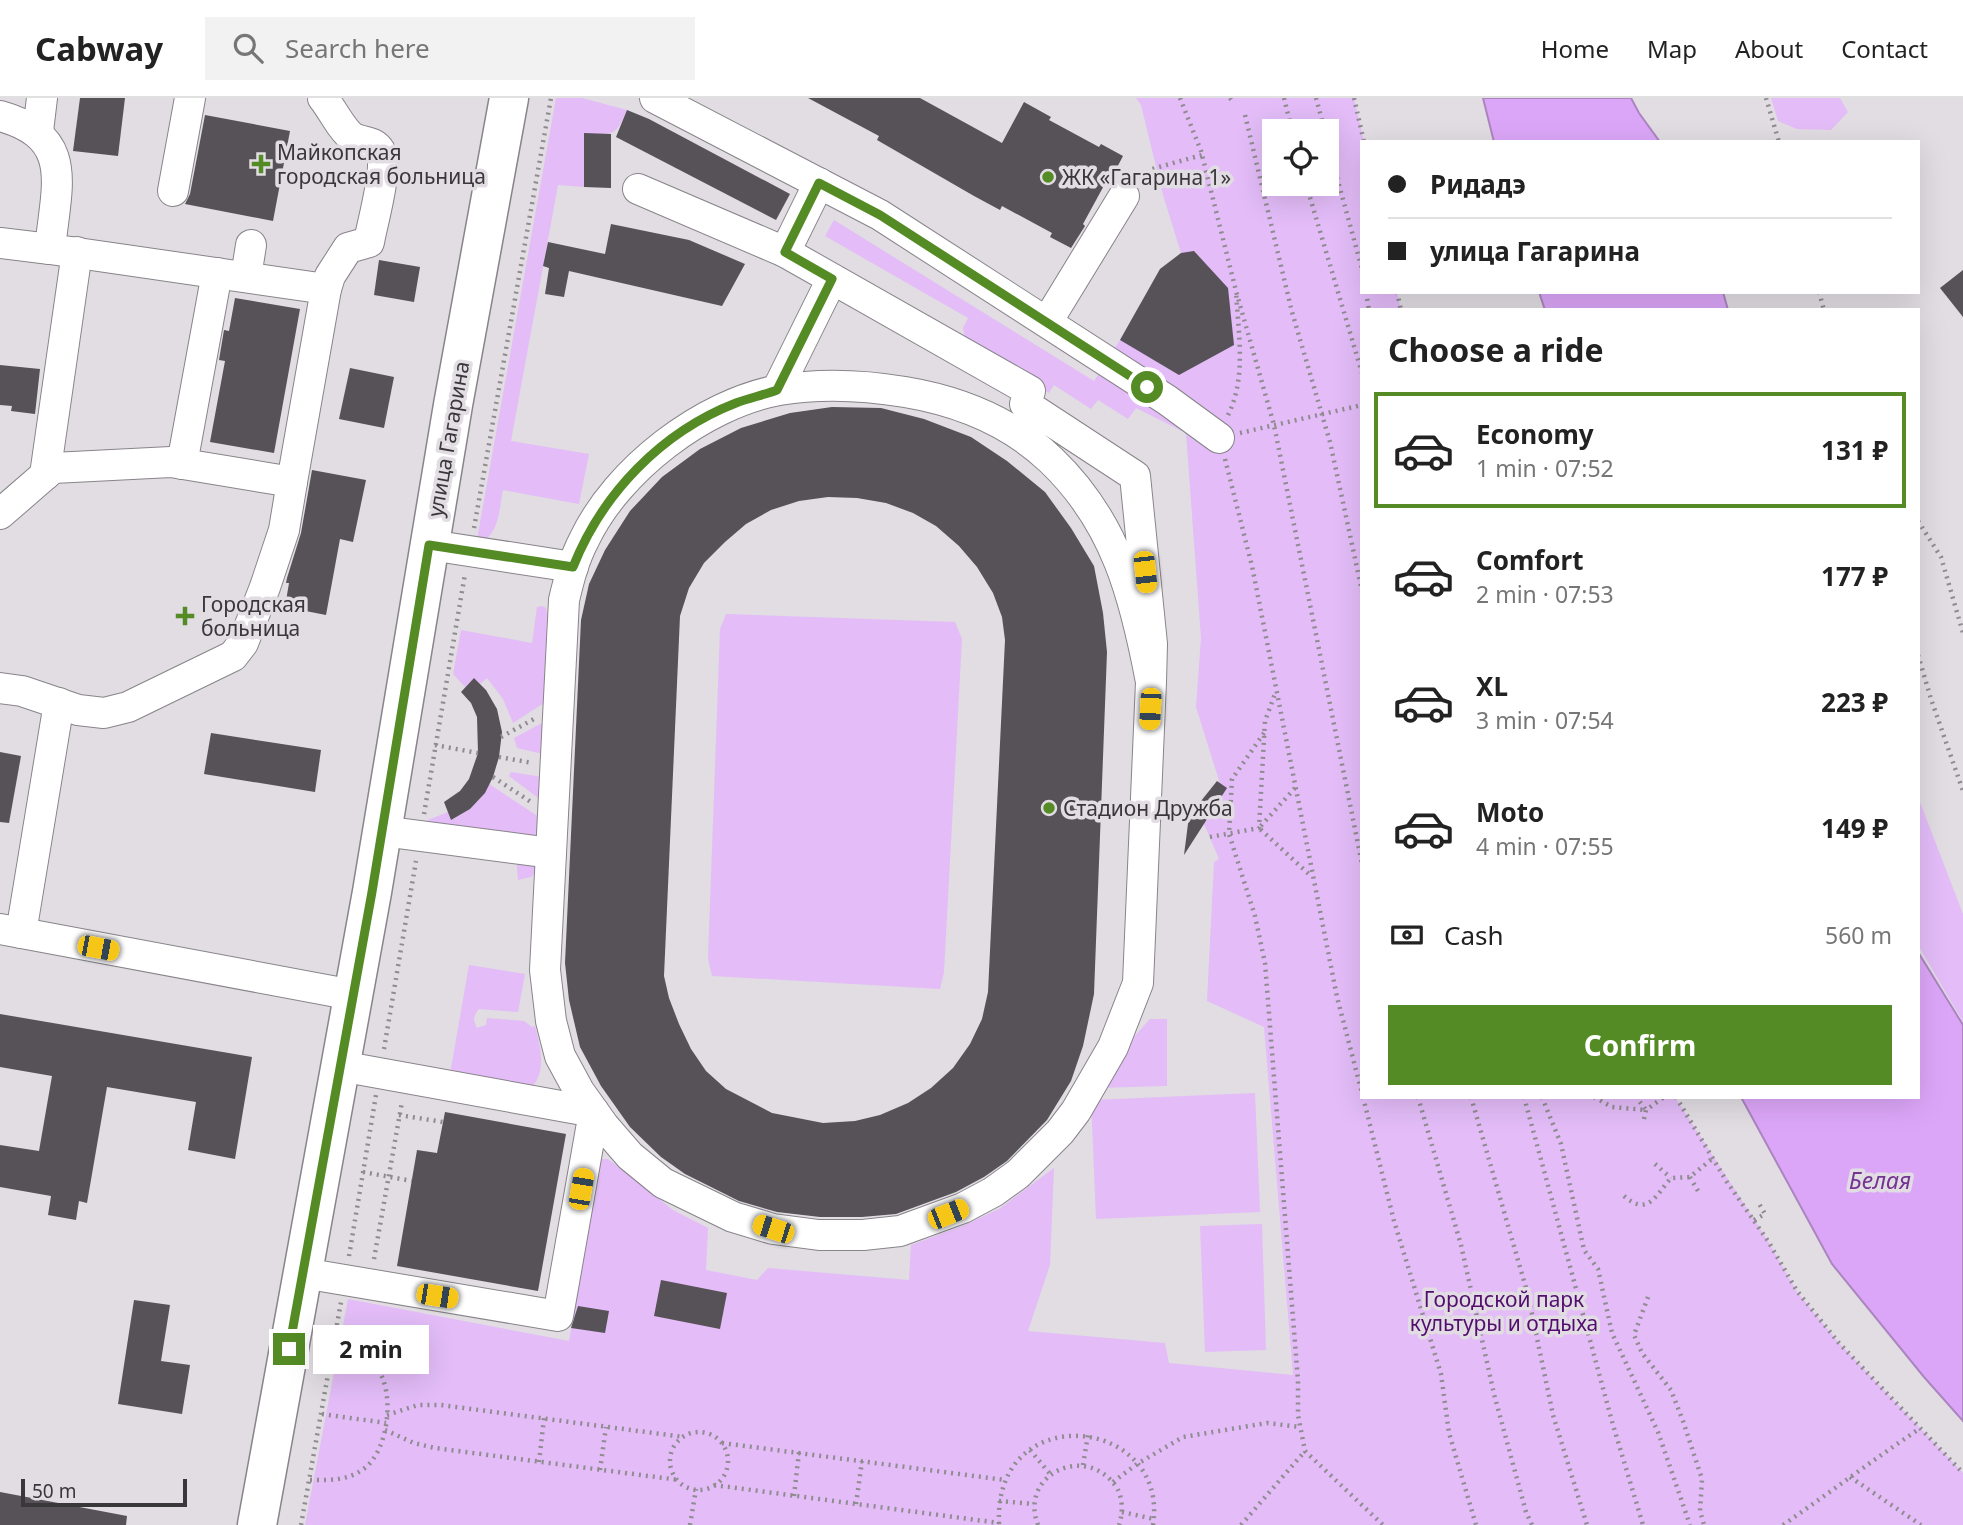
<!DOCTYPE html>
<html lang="en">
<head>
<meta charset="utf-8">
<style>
	body { margin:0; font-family:"Noto Sans",sans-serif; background:#f2f2f2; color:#222; height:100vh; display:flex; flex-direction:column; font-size:26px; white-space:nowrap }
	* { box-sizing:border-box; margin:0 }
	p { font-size:23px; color:#767676 }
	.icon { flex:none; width:38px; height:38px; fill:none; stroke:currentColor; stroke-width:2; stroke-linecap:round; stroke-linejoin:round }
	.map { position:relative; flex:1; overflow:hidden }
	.panel { position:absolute; left:1360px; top:210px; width:560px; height:791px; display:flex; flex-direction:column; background:#fff; border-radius:0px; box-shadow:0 7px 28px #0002 }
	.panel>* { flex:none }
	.hud { position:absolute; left:1360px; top:42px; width:560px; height:154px; border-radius:0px; box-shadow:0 7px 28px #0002; display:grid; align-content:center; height:154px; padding:0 28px; background:#fff }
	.fabs { position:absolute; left:1262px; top:21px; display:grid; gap:14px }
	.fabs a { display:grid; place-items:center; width:77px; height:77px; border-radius:0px; background:#fff; box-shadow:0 7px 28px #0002; font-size:35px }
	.scale { position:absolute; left:21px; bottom:18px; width:166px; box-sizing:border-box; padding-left:7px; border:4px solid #393739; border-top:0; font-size:19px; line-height:24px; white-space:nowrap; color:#393739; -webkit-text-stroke:5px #e1dde3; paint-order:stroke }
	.end { position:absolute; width:32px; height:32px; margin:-16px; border:9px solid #548b25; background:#fff; box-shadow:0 0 0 4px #fff }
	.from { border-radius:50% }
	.bubble { position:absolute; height:49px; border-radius:0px; background:#fff; box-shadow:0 7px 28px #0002; font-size:23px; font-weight:700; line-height:49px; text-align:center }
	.car { position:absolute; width:21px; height:42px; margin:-21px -10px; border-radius:9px; box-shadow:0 0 5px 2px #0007; background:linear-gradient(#f5c518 24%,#345 0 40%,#f5c518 0 76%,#345 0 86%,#f5c518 0) }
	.hud b { display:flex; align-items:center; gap:24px; height:66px; font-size:26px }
	.hud b+b { border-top:2px solid #e0e0e0 }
	.hud i { width:18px; height:18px; background:#222 }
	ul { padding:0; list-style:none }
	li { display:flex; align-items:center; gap:21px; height:116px; margin:0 14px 10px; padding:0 14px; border:4px solid transparent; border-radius:0px }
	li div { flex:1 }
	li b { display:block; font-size:26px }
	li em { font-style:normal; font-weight:700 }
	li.active { border-color:#548b25 }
	li>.icon { width:63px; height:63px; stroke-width:1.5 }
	h2 { padding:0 28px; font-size:32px; line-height:84px }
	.pay { display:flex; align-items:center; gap:18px; height:77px; padding:0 28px; font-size:26px }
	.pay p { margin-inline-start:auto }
	.action { display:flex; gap:14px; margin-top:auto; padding:14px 28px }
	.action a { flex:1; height:80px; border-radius:0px; background:#548b25; color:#fff; font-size:28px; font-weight:700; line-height:80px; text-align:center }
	header { display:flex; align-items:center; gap:42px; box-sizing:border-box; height:98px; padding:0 35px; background:#fff; border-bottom:2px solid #e0e0e0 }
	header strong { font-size:33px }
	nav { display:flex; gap:38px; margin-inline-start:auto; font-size:24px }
	.search { width:490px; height:63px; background:#f2f2f2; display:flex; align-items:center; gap:18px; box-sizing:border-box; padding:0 24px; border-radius:0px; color:#767676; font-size:26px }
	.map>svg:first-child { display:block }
	.green { fill:#e3bcf8; fill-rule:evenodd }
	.water { fill:#dca6f8; stroke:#ab85bf; stroke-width:2 }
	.building { fill:#565257; fill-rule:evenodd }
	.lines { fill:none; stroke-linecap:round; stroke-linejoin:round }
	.minor-casing { stroke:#88848a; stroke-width:32 }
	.major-casing { stroke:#88848a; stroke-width:41 }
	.path { stroke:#8f8c90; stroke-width:4.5; stroke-dasharray:2 5; stroke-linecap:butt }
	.minor { stroke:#fff; stroke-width:30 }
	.major { stroke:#fff; stroke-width:38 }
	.route { stroke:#548b25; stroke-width:9 }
	.poi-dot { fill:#548b25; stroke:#e1dde3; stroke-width:2.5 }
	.labels { text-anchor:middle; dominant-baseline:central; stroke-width:7; stroke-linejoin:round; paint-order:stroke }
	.poi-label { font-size:21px; fill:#393739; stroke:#e1dde3; text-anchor:start }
	.street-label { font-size:21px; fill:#393739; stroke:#e1dde3 }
	.park-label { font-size:21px; fill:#530d6f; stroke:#e1dde3 }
	.water-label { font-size:23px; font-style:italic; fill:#743492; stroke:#e1dde3 }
</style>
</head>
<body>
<header>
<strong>Cabway</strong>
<div class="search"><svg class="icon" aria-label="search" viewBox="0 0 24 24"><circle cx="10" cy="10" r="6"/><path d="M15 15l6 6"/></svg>Search here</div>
<nav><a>Home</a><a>Map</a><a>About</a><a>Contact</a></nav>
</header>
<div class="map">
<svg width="1963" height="1427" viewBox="0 0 1963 1427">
	<rect width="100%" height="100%" fill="#e1dde3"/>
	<g class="green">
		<path d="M556,0H582L627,12C615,40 613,36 585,36L584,89L558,87L511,343L589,356L579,406L503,392C498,416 500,437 476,447Z"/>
		<path d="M1136,0H1354L1364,44H1362V194H1397L1401,212H1362V999H1675L1768,1143L1797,1194L1839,1245L1963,1375V1427H305L348,1201L569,1243L601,1061H608L616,1067L673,1112L708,1130L706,1172L757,1182L768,1170L909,1182L911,1147L960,1129L999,1111L1054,1070L1050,1167L1028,1233L1165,1245L1169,1265L1293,1277L1264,929L1207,903L1214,764L1219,761L1204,726L1225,693L1221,689L1196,609L1201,540L1186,335L1136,310L1128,321L1098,302L1091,311L1054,287L1049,295L965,241L963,230L968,220L825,138L834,122L1094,283L1120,242L1160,171L1181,155L1163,97L1141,7ZM1274,33H1326V86H1274Z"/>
		<polygon points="1771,0 1840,0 1848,14 1831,32 1797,31 1778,23"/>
		<polygon points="542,508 546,510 547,515 544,605 513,625 503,601 487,580 480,586 474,580 465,589 453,576 461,532 532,545 537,509"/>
		<polygon points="726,516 955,524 962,541 944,874 940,891 712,878 708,861 720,531"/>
		<polygon points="544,624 543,656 517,650 514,640"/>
		<polygon points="511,674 542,679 541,702 509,678"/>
		<polygon points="489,686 539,719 538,736 519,745 426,732 428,722 448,714 451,722 470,711"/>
		<polygon points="1918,699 1963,816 1963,924 1918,847"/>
		<polygon points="516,756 533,762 538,771 531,779 518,782"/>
		<path d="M469,867L525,876L518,914L479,911C473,918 473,922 477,930L486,927L487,920L524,923L532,929L535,928C540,947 547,973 532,989L450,976Z"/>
		<polygon points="1150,921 1167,921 1167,988 1096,990 1115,960"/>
		<polygon points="1255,995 1260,1114 1096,1121 1091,1002"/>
		<polygon points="1262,1126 1266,1252 1205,1254 1200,1128"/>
	</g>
	<g class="water">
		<polygon points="1483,0 1631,0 1639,15 1660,44 1494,44"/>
		<polygon points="1539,194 1723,194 1728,212 1545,212"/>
		<polygon points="1918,854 1963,927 1963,1323 1924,1279 1832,1166 1741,999 1918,999"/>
	</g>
	<g class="building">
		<polygon points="80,0 125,0 118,58 73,53"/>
		<polygon points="808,0 920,0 1002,45 1024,4 1051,19 1049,22 1099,49 1101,46 1123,58 1110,83 1107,82 1083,126 1085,128 1071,150 1050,139 1052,135 1002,108 1000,112 974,98 877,42 879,38"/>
		<polygon points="627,12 649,21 790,96 776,122 616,39"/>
		<polygon points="205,17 290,33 273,123 185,106 190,96"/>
		<polygon points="584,35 611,36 611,90 584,89"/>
		<polygon points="611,126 689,142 745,166 722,208 569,173 564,199 545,196 549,170 543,168 548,144 605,156"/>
		<polygon points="1194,153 1228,190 1234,247 1179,277 1120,242 1160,171 1181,155"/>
		<polygon points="379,162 420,169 414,204 374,197"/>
		<polygon points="1963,172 1963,219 1940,190"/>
		<polygon points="235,200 300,211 274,355 210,344 225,263 219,262 224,232 229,233"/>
		<polygon points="0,267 40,271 35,316 11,313 12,308 0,307"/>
		<polygon points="350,270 394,279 384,330 339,321"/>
		<path d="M832,309L881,310L924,321L971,339L1007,363L1045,394L1071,430L1094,468L1103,515L1107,554L1094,896L1083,948L1071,983L1047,1022L1007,1063L984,1079L956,1094L896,1116L862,1119H820L777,1114L739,1103L685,1076L661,1059L630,1029L601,988L580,949L569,902L565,865L581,522L589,486L605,452L630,413L662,379L700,351L741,330L790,315ZM828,399L857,400L886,405L913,415L936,428L959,448L977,469L993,495L1002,519L1005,542L988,894L982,921L970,946L953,970L931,990L908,1005L880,1017L855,1023L823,1025L772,1015L726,991L706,973L691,951L679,926L669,900L664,878L680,518L689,490L704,465L725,444L746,426L771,412L799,403Z"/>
		<polygon points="312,372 366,382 353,444 340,441 326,517 285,509 289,485 286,485 287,480 301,435"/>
		<polygon points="474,580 486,592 497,611 502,634 499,659 493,679 485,695 470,711 451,722 444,704 460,693 469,681 478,655 477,619 471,605 461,594"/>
		<polygon points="211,635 321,652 315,694 204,676"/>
		<polygon points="0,654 21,658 9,725 0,724"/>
		<polygon points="1217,683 1227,690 1184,757 1189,718"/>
		<polygon points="0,916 252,959 235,1061 188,1052 196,1004 107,989 87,1105 79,1103 76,1122 48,1117 51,1098 0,1089 0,1047 39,1053 52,978 0,969"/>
		<polygon points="445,1014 566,1036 538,1193 397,1168 417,1052 437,1055"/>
		<polygon points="661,1182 727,1195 720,1231 654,1218"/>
		<polygon points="134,1202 170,1207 161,1263 190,1267 182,1316 118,1306"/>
		<polygon points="578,1208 609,1213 605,1235 571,1230"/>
		<polygon points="0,1394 127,1418 126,1427 0,1427"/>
	</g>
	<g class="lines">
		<defs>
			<g id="minor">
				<polyline points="655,0 880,117 1167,302 1219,340"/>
				<path d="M0,18C76,39 56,88 50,151L326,191"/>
				<polyline points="38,33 42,0"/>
				<path d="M638,91L785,154L1030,293L1025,306L1135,378L1152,546L1151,584L1138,885L1113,949L1076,1013L1060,1034L1018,1076L993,1094L963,1110L900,1133L863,1137H819L773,1131L733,1119L663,1085L630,1058L604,1028L579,993L560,958L551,923L545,872L564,502C569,481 574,461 584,442C617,372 703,306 779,292C821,285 863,287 905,294C959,303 1011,324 1051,362C1116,424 1135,499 1151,584"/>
				<polyline points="173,93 190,0"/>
				<polyline points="0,145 50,151"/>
				<polyline points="785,154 819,85"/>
				<polyline points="246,179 251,147"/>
				<polyline points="1047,224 1124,98"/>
				<polyline points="777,292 832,181"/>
				<polyline points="182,366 217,175"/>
				<polyline points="45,377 77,154"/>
				<path d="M0,416L53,370L171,364L292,384L326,191L330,178L348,150L369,144C372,126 389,68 380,53C374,42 361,45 352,39C342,32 332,11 323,0"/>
				<polyline points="430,447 573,469"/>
				<polyline points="0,590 22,593 78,612 104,615 128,609 233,558 243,545 265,489 284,432 292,384"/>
				<polyline points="382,733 551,755"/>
				<polyline points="0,831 353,897"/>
				<polyline points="21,835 59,605"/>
				<polyline points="303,1175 558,1218 594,1014 340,968"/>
			</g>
			<polyline id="major" points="257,1427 372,794 453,307 509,0"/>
		</defs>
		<use href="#minor" class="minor-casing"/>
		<use href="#major" class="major-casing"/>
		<g class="path">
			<polyline points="1180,0 1201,53 1236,193 1274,327 1362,766"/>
			<polyline points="1230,0 1233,4"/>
			<polyline points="1284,0 1292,33"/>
			<polyline points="1316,0 1325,33"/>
			<polyline points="1354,0 1364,44"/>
			<polyline points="1766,0 1779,44"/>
			<polyline points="1245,17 1292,214 1330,344 1362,493"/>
			<polyline points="1326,39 1362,171"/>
			<polyline points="1142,80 1152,71 1202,57"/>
			<polyline points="1306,86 1362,275"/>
			<polyline points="1366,194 1369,212"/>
			<polyline points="1397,194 1401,212"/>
			<polyline points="1819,194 1824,212"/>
			<path d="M1228,317C1247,279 1238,234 1236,193"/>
			<polyline points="1240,335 1362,307"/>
			<polyline points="1225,361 1252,468 1337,899 1362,995"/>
			<polyline points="1918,423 1941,459 1963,535"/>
			<polyline points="474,430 551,0"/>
			<polyline points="1918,557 1931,601 1963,693"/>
			<polyline points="1264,635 1232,681 1229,736 1255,818 1265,865 1298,1283 1298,1317 1305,1353 1383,1427"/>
			<polyline points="501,639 534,621"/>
			<polyline points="435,647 478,655"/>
			<polyline points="499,659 533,665"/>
			<polyline points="493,679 531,704"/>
			<polyline points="1295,690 1259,730 1312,779"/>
			<polyline points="424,716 465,476"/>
			<polyline points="1210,739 1259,730 1265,623 1276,593"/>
			<polyline points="384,951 416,763"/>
			<polyline points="1363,999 1394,1123 1441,1276 1449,1335 1476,1427"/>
			<polyline points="1418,999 1461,1147 1494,1296 1526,1414 1532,1427"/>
			<polyline points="1471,999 1528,1197 1553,1317 1587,1427"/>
			<polyline points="1524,999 1613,1327 1643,1427"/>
			<polyline points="1542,999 1561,1046 1584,1152 1598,1171 1612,1235 1658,1334 1690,1427"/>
			<polyline points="1594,999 1612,1009 1646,1012 1636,999"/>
			<polyline points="1676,999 1727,1084 1768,1143 1797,1193 1839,1245 1963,1375"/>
			<polyline points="399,1017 443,1024"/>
			<polyline points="1644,1021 1646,1012 1664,999"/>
			<polyline points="1655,1066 1671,1080"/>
			<polyline points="363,1074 412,1083"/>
			<polyline points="1690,1079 1698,1093"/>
			<path d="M1624,1098C1648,1119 1656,1097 1671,1080L1690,1079L1713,1060"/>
			<polyline points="1754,1122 1765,1116 1758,1104"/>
			<polyline points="349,1158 376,997"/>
			<polyline points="374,1161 402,1004"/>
			<polyline points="1648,1199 1634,1237 1642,1255 1671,1292 1683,1323 1702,1381 1700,1413 1704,1427"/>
			<polyline points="322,1316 386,1325"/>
			<polyline points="387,1317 418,1307 441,1307 684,1339"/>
			<polyline points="385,1332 414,1345 435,1350 679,1382"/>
			<circle cx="699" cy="1363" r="29"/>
			<polyline points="722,1345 1005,1382"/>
			<polyline points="1030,1352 1051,1377"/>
			<polyline points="539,1364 544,1320"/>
			<polyline points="1083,1367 1088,1337"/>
			<polyline points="600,1372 606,1329"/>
			<polyline points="1850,1379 1921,1427"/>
			<path d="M310,1382C328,1382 346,1383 362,1372C389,1355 396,1293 376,1269C366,1257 348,1252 334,1247"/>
			<polyline points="1113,1384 1137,1366 1183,1339 1267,1325 1300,1329"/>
			<polyline points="714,1387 999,1425"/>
			<polyline points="794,1398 799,1354"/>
			<polyline points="999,1403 1034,1406"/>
			<polyline points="856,1406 862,1363"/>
			<polyline points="1122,1414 1154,1421"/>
			<path d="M999,1426C993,1299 1170,1318 1153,1427"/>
			<polyline points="301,1427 341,1204"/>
			<polyline points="690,1427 696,1391"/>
			<path d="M1038,1427C1018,1376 1087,1344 1117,1390C1123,1401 1123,1415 1119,1427"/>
			<polyline points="1241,1427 1305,1353"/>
			<path d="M1783,1427C1829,1395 1873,1362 1919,1331"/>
		</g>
		<use href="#minor" class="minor"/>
		<use href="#major" class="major"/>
	</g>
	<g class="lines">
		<path class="route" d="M289,1251L372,794L429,447L573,469C602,396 661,334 736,305C749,300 764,297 777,292L832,181L785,154L819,85L880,117L1147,289"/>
	</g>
	<g class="poi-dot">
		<path d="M257.5 55.5h7v7h7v7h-7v7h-7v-7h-7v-7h7z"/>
		<circle cx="1048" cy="79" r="7"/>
		<path d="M181.5 507.5h7v7h7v7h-7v7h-7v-7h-7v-7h7z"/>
		<circle cx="1049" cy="710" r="7"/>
	</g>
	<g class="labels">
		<g class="poi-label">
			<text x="277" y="54">Майкопская<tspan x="277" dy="24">городская больница</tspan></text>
			<text x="1062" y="79">ЖК «Гагарина 1»</text>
			<text x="201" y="506">Городская<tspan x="201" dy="24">больница</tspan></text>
			<text x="1063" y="710">Стадион Дружба</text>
		</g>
		<g class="street-label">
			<text transform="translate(448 341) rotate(-80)">улица Гагарина</text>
		</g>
		<g class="park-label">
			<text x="1504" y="1201">Городской парк<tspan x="1504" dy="24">культуры и отдыха</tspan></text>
		</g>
		<g class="water-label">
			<text x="1880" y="1082">Белая</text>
		</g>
	</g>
</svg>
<div class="fabs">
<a><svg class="icon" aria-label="locate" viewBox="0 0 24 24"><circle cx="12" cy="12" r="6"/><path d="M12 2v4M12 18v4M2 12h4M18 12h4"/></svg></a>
</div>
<div class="scale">50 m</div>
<i class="end from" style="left:1147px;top:289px"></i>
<i class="end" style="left:289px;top:1251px"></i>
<div class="bubble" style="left:313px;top:1227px;width:116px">2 min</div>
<i class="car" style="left:1145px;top:474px;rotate:174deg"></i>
<i class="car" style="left:1150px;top:611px;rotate:183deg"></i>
<i class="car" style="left:98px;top:850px;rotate:101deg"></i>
<i class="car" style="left:581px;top:1091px;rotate:10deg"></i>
<i class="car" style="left:948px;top:1116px;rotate:68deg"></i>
<i class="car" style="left:773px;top:1131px;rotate:288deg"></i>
<i class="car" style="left:437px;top:1198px;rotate:99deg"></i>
<div class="hud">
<b><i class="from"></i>Ридадэ</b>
<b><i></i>улица Гагарина</b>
</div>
<section class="panel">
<h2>Choose a ride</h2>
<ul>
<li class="active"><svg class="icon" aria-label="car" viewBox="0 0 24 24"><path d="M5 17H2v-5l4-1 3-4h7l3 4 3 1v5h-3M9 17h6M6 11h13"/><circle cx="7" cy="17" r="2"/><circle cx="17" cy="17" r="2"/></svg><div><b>Economy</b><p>1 min · 07:52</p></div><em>131 ₽</em></li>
<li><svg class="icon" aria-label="car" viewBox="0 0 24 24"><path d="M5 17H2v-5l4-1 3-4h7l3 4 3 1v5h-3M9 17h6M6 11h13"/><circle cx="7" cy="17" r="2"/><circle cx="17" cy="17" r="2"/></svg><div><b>Comfort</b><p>2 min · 07:53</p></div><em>177 ₽</em></li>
<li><svg class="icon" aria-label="car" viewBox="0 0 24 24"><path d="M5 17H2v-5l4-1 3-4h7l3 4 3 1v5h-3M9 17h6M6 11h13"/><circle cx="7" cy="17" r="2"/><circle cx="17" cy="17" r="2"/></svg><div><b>XL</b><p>3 min · 07:54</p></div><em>223 ₽</em></li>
<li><svg class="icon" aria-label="car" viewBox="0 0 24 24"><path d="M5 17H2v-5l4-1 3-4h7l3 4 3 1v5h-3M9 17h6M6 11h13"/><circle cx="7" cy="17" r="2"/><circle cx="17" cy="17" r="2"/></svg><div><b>Moto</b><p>4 min · 07:55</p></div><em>149 ₽</em></li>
</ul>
<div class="pay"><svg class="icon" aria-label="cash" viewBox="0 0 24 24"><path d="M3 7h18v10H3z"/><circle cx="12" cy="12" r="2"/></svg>Cash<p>560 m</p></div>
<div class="action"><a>Confirm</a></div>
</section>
</div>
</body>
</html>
